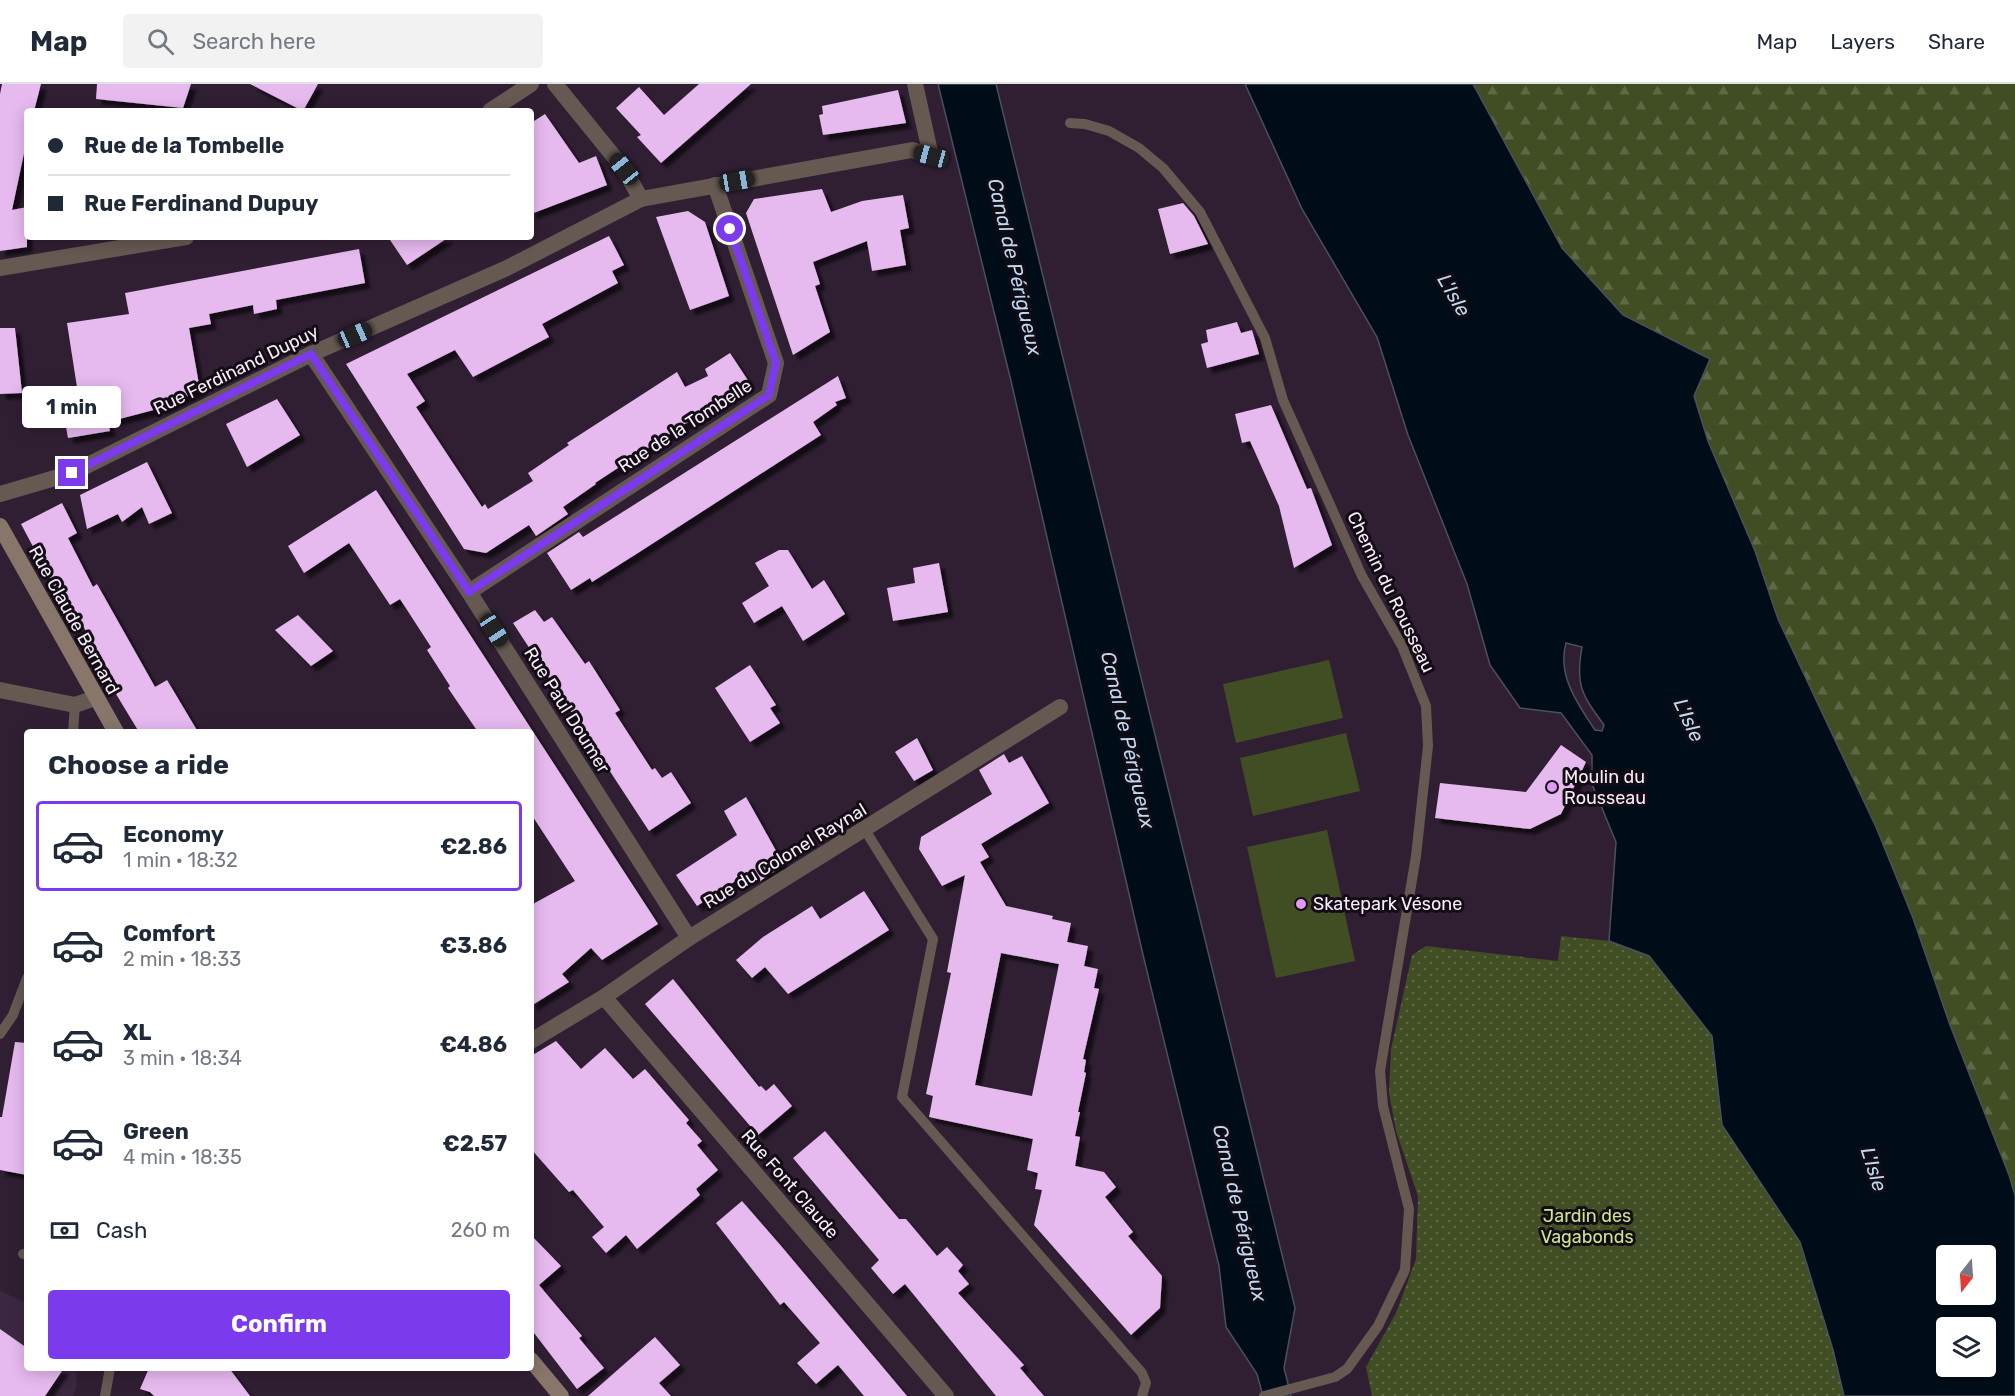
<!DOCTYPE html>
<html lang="en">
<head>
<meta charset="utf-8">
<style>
	body { margin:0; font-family:Rubik,sans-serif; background:#f2f2f3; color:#1f2937; height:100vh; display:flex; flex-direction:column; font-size:22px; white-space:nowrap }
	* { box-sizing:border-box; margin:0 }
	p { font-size:20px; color:#747a83 }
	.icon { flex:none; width:33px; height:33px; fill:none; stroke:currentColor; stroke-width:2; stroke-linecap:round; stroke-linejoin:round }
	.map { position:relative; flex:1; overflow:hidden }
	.sheet { position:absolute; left:24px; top:645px; width:510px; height:642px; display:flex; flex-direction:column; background:#fff; border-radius:6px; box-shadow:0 3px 15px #0003 }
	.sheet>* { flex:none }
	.banner { position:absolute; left:24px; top:24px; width:510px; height:132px; border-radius:6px; box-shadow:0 3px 15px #0003; display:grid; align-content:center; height:132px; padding:0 24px; background:#fff }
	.needle { width:39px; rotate:197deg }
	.tools { position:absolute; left:1936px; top:1161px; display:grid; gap:12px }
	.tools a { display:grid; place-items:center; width:60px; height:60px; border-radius:6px; background:#fff; box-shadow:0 3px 15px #0003; font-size:30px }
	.end { position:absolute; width:27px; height:27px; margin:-14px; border:8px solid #7c3aed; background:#fff; box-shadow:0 0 0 3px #fff }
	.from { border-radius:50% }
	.bubble { position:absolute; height:42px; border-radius:6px; background:#fff; box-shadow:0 3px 15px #0003; font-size:20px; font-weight:700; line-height:42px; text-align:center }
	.car { position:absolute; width:18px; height:36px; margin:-18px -9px; border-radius:8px; box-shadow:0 0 4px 2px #0007; background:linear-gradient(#222 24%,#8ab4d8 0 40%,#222 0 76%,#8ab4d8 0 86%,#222 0) }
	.banner b { display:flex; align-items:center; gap:21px; height:57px; font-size:22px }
	.banner b+b { border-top:2px solid #e0e1e3 }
	.banner i { width:15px; height:15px; background:#1f2937 }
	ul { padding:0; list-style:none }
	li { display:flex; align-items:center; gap:18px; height:90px; margin:0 12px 9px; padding:0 12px; border:3px solid transparent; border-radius:6px }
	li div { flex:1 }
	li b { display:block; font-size:22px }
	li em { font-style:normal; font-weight:700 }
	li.current { border-color:#7c3aed }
	li>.icon { width:54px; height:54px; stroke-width:1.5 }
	h2 { padding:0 24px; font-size:27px; line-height:72px }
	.pay { display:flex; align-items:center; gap:15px; height:66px; padding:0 24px; font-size:22px }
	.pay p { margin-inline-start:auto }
	.action { display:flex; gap:12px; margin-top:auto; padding:12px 24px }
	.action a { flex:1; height:69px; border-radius:6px; background:#7c3aed; color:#fff; font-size:24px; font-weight:700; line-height:69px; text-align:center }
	header { display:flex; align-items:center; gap:36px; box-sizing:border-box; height:84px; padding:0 30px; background:#fff; border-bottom:2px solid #e0e1e3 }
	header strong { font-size:28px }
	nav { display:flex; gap:33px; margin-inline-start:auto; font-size:21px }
	.search { width:420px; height:54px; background:#f2f2f3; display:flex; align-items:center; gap:15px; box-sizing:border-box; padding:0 21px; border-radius:6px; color:#747a83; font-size:22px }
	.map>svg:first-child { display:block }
	.built { fill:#3c2741 }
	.grass { fill:#414e23 }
	.forest { fill:url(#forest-firs) }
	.park { fill:url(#park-dots) }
	.water { fill:#000d19; stroke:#4a505c; stroke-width:1.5; fill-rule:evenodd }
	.building { fill:#e6b9ef; fill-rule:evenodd; filter:url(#shadow) }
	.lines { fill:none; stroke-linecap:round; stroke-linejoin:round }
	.service { stroke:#655952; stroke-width:10 }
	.minor { stroke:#655952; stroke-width:16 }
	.secondary { stroke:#88766a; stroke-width:16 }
	.route { stroke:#7c3aed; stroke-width:8 }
	.poi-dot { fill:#dd99f4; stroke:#130c15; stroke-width:2 }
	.labels { text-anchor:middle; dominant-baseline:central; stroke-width:6; stroke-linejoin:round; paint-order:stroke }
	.street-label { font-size:18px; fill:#f7ecf9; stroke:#130c15 }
	.poi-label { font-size:18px; fill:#f7ecf9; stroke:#130c15; text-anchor:start }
	.park-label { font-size:18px; fill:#c9e68d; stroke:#130c15 }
	.water-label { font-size:20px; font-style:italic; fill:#bcdbf3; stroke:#130c15 }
</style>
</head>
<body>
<header>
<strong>Map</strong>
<div class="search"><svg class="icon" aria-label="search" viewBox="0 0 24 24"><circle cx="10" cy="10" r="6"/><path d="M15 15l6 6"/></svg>Search here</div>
<nav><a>Map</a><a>Layers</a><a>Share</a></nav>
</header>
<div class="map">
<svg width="2015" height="1312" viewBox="0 0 2015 1312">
	<defs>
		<pattern id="forest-firs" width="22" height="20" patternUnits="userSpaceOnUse" patternTransform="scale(1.5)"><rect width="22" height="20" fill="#414e23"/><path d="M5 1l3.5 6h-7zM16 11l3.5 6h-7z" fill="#5d6844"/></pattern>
		<pattern id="park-dots" width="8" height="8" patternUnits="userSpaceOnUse" patternTransform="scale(1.5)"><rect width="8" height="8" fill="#414e23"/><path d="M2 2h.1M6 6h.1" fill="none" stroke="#5d6844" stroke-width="1.8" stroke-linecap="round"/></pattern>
		<filter id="shadow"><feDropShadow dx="5.5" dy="5.5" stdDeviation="1.5" flood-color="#0009"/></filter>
	</defs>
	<rect width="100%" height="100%" fill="#301f33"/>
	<polygon class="built" points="0,1207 27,1219 27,1284 75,1284 77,1300 73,1312 0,1312"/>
	<g class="grass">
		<polygon points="1329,576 1343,634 1236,659 1223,600"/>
		<polygon points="1346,649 1360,707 1253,732 1240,674"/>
		<polygon points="1327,746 1355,877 1276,894 1247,763"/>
	</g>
	<polygon class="forest" points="1473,0 2015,0 2015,1111 1950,941 1913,834 1876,743 1778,535 1755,467 1708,357 1694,312 1709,275 1623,231 1561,164"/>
	<polygon class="park" points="1561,852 1609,857 1649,871 1712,952 1722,1041 1800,1158 1833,1266 1844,1312 1372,1312 1366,1283 1396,1229 1416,1175 1418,1112 1396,1047 1389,1009 1391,965 1412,871 1426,862 1558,877"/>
	<g class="water">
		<polygon points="938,0 996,0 1295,1224 1284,1284 1291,1312 1263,1312 1257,1290 1226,1243 1219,1182 1144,875 1011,297"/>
		<path d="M1245,0H1473L1562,164L1623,231L1710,275L1694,312L1708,357L1755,467L1778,535L1876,743L1913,834L1950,941L2009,1091L2015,1111V1312H1844L1833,1266L1800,1158L1722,1041L1712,952L1649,872L1609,857L1616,758L1592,700V671L1561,629L1520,624L1490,581L1467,500L1408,351L1377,253L1302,125ZM1566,559L1582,563C1575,601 1582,611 1604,641L1602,647L1595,646C1577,619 1557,591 1566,559ZM1947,1172H1986V1210H1947ZM1947,1244H1986V1282H1947Z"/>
	</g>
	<g class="building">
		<polygon points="2,0 41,0 34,27 27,27 27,55 12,126 27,123 27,163 0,167 0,10"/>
		<polygon points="97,0 191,0 183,24 96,15"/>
		<polygon points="250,0 318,0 303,27"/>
		<polygon points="699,0 751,0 661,79 637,53 641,51 616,24 639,3 664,31"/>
		<polygon points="898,6 906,39 823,51 819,31 823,30 822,22"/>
		<polygon points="545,30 579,79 596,72 607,101 531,130 531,39"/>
		<polygon points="822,105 831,128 862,117 903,111 909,144 900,146 906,181 872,187 867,157 813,178 820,200 815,202 830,248 793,271 746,129 754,115"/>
		<polygon points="1183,119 1194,132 1208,160 1170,170 1158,125"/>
		<polygon points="688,127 705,138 729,212 690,226 656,133"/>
		<polygon points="609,152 624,181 612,187 618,199 542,240 549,253 473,293 455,266 407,290 425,317 416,323 482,423 485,420 488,425 533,397 528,389 569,361 567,359 677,288 685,303 708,292 705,285 730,269 749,298 595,399 596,400 563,423 568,430 536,452 529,441 486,469 464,465 346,280"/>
		<polygon points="388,153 449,153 407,181"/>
		<polygon points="359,165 365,199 276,216 277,225 254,230 253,221 209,230 211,240 189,244 200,306 165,323 108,338 110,347 68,354 64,332 81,329 67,239 129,230 125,209"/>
		<polygon points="1237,238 1241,249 1252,246 1259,270 1207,284 1201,260 1208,258 1206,246"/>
		<polygon points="0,244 15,244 22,309 0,310"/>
		<polygon points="838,292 846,314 835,318 837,321 813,338 821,351 641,467 592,498 590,494 571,506 547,469 579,448 583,453"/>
		<polygon points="277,315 300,351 247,383 226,340"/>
		<polygon points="1271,321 1307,405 1311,404 1332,461 1294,484 1279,422 1250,357 1242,359 1235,330"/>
		<polygon points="147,378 172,429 149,440 142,423 122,438 118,430 87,445 80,411"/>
		<polygon points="376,406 658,840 602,876 591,864 562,890 569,898 531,922 531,821 575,797 531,730 531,648 478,648 448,604 450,602 427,566 431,563 400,515 390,521 349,459 304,489 288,462"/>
		<polygon points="62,419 77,449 68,454 93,503 97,500 155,603 167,596 198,648 139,648 116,610 120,606 79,535 73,538 21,440"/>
		<polygon points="779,466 788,466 812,505 824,496 845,530 803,557 782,522 754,539 742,519 769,502 755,479"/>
		<polygon points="939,479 948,528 893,537 887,504 915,499 913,484"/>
		<polygon points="535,526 544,538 552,533 585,580 589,577 620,626 615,629 652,686 655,684 662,694 671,688 691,719 649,747 513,539"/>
		<polygon points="298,531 333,567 311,582 275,546"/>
		<polygon points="750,581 776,621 770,624 780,639 750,658 715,604"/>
		<polygon points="917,654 933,686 914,697 895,668"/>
		<polygon points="1561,661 1586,678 1561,730 1530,745 1435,734 1440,699 1526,708"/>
		<path d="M1004,670L1009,679L1022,672L1049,719L981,760L989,773L980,778L1006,822L1053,832L1052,835L1071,839L1067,858L1088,862L1084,882L1098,885L1094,904L1099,905L1083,975L1086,976L1084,988L1086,989L1078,1028H1080L1075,1052L1080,1053L1075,1082L1104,1088L1116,1103L1105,1113L1133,1148L1128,1152L1162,1192L1160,1224L1131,1251L1034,1141L1042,1106L1035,1105L1038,1089L1027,1086L1033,1055L929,1033L933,1012L926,1010L951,889L947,888L965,791L942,802L919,765L921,753L992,710L979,686ZM1001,869L1059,880L1032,1012L975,1001Z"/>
		<polygon points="746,713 784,781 760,797 754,785 697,822 676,791 737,751 724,727"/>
		<polygon points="864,807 889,846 788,910 765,883 752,894 736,876 763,853 812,822 820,835"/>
		<polygon points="673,895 759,1003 761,1002 766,1007 774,1000 792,1022 758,1051 645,920"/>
		<polygon points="556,957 581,985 605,964 633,995 645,985 689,1036 686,1039 702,1057 697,1061 718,1086 696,1105 700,1111 637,1165 626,1151 606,1169 592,1153 604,1143 573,1106 569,1108 531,1065 531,972"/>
		<polygon points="15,958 27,959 27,1091 0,1086 0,1033 2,1033"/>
		<polygon points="825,1047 899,1135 906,1135 937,1172 947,1163 963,1181 958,1187 969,1200 958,1209 1024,1281 1020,1284 1044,1312 996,1312 905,1200 893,1210 871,1184 879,1176 793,1074"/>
		<polygon points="742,1117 782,1163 907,1312 864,1312 838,1281 816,1300 797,1279 820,1259 784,1218 780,1221 716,1139"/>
		<polygon points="531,1151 561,1182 539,1201 582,1252 579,1254 604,1284 577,1305 531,1245"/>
		<polygon points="0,1245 27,1264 27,1284 64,1284 45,1312 0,1312"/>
		<polygon points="655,1253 680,1281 659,1299 671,1312 588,1312"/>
		<polygon points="149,1284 229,1284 250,1312 154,1312 150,1308 140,1305"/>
	</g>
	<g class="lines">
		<g class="service">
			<polyline points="1070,39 1085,40 1109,47 1139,64 1163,84 1200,128 1265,254 1283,316 1362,492 1402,562 1426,622 1428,662 1416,772 1380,987 1383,1022 1409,1125 1405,1186 1378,1242 1347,1285 1335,1293 1264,1312"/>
			<polyline points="73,648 75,621"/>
			<polyline points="865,746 933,855 902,1013 1142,1289 1146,1299 1142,1312"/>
			<polyline points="0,950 13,931 27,894"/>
			<polyline points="23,1170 27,1171"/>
			<polyline points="105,1312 110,1284"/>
		</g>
		<g class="minor">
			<polyline points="555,0 624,85 641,115"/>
			<polyline points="490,27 531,0"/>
			<polyline points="0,184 186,153"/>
			<polyline points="311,270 469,508 689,854"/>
			<polyline points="0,410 72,389 311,270 507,184 641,115 912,66 931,72 915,0"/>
			<polyline points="469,508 769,311 776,279 715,101"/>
			<polyline points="0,606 75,621 95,614"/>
			<polyline points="604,913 946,1312"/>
			<polyline points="531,957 604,913 689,854 1060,623"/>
		</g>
		<g class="secondary">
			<polyline points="0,442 116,648"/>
			<polyline points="531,1276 561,1312"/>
		</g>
	</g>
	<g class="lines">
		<polyline class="route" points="72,389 311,270 469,508 769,311 776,279 730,145"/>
	</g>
	<g class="poi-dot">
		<circle cx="1552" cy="703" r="6"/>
		<circle cx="1301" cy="820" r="6"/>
	</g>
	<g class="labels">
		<g class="street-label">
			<text transform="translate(236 286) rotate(-26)">Rue Ferdinand Dupuy</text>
			<text transform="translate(685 342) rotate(-33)">Rue de la Tombelle</text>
			<text transform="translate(1391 508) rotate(64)">Chemin du Rousseau</text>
			<text transform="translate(74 536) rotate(61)">Rue Claude Bernard</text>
			<text transform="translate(567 626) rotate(58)">Rue Paul Doumer</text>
			<text transform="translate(785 772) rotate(-31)">Rue du Colonel Raynal</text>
			<text transform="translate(790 1100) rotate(49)">Rue Font Claude</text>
		</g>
		<g class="poi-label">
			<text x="1564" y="693">Moulin du<tspan x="1564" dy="21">Rousseau</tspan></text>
			<text x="1313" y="820">Skatepark Vésone</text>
		</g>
		<g class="park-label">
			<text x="1587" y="1132">Jardin des<tspan x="1587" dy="21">Vagabonds</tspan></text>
		</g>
		<g class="water-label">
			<text transform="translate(1015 183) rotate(77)">Canal de Périgueux</text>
			<text transform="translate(1454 211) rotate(60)">L'Isle</text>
			<text transform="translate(1689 636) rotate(65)">L'Isle</text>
			<text transform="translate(1128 656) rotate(77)">Canal de Périgueux</text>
			<text transform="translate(1874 1085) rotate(72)">L'Isle</text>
			<text transform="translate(1240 1129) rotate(77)">Canal de Périgueux</text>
		</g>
	</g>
</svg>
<div class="tools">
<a><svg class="needle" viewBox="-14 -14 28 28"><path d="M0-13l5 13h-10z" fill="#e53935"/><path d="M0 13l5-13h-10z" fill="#747a83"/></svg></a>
<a><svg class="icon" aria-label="layers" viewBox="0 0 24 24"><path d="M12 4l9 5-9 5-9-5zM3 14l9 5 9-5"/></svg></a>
</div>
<i class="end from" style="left:730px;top:145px"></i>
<i class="end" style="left:72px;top:389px"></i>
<div class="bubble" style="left:22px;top:302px;width:99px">1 min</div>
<i class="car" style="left:931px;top:72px;rotate:285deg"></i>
<i class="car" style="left:624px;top:85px;rotate:321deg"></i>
<i class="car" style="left:737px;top:97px;rotate:80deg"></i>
<i class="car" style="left:355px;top:251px;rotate:66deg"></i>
<i class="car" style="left:494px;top:546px;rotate:147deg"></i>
<div class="banner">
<b><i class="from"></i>Rue de la Tombelle</b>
<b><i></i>Rue Ferdinand Dupuy</b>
</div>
<section class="sheet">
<h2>Choose a ride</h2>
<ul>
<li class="current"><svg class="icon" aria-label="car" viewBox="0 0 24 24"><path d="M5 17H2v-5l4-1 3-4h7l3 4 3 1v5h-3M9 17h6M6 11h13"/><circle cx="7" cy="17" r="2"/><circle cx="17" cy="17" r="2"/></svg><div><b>Economy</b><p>1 min · 18:32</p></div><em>€2.86</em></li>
<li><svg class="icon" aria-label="car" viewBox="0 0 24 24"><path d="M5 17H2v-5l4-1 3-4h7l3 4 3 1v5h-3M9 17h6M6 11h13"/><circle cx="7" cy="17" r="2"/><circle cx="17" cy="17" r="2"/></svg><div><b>Comfort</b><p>2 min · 18:33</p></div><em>€3.86</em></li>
<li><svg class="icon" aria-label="car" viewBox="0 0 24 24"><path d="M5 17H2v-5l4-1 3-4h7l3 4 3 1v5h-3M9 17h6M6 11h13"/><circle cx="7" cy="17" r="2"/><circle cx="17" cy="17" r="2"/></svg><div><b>XL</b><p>3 min · 18:34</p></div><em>€4.86</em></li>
<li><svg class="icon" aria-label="car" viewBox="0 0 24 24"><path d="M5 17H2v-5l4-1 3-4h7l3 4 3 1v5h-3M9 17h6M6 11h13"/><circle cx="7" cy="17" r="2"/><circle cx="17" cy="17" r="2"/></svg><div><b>Green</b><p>4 min · 18:35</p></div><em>€2.57</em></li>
</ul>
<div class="pay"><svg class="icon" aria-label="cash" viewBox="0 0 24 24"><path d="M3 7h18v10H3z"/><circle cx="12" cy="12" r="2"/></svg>Cash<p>260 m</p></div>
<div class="action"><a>Confirm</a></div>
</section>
</div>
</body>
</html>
